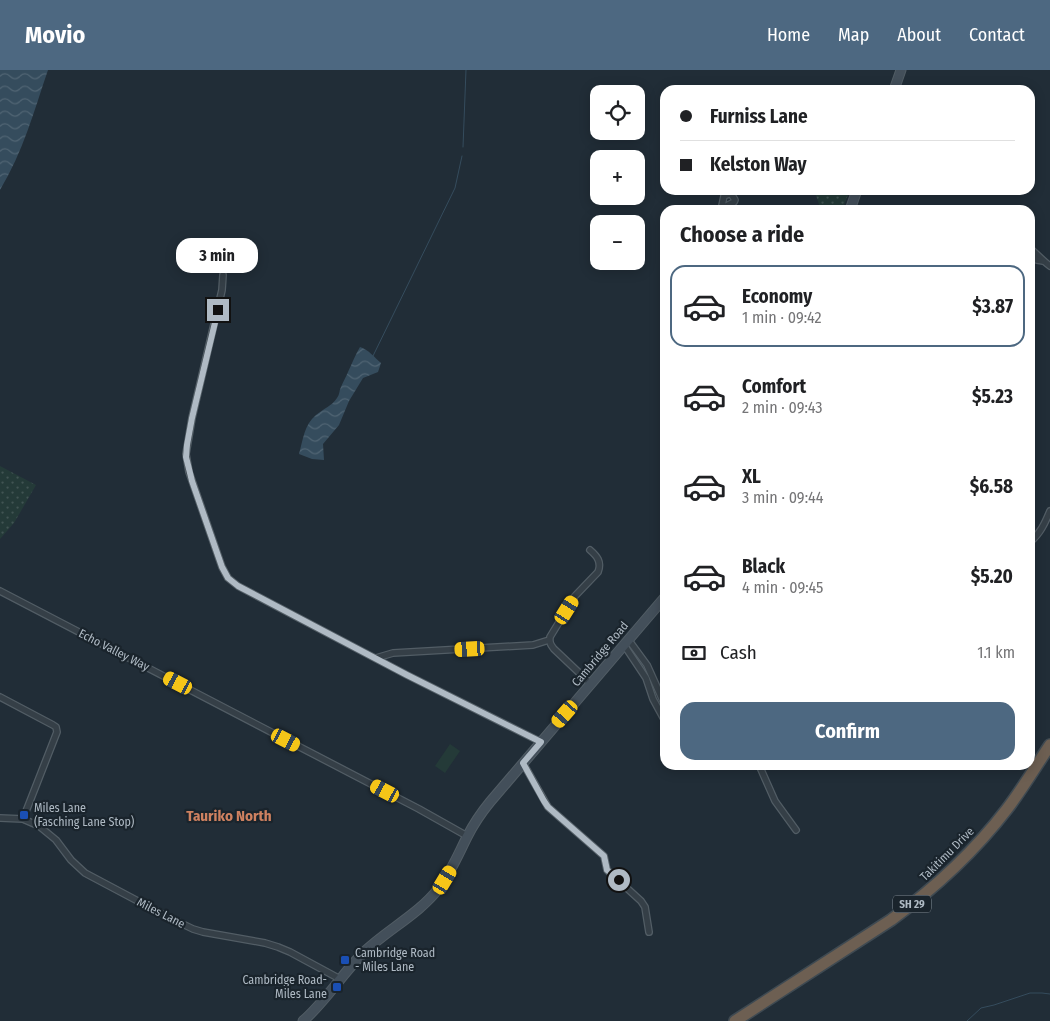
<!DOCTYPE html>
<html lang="en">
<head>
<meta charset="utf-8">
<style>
	body { margin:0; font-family:"Fira Sans Condensed",sans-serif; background:#f2f2f2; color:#202124; height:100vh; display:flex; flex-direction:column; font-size:19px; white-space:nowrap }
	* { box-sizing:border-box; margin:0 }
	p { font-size:16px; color:#757577 }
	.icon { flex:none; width:28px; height:28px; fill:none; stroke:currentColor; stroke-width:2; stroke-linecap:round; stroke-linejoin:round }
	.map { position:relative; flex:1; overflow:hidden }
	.drawer { position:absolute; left:660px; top:135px; width:375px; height:565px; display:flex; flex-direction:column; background:#fff; border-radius:15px; box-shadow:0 2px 12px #0003 }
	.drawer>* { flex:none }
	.guide { position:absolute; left:660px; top:15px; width:375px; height:110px; border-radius:15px; box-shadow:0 2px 12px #0003; display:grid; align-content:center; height:110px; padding:0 20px; background:#fff }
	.buttons { position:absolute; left:590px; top:15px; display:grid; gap:10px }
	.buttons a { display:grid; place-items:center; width:55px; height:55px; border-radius:10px; background:#fff; box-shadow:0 2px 12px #0003; font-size:25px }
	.end { position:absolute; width:22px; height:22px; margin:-11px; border:6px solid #afbac4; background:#111; box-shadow:0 0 0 2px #111 }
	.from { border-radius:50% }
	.bubble { position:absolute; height:35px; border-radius:15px; background:#fff; box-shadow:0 2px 12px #0003; font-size:16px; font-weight:700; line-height:35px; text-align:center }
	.car { position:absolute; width:15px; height:30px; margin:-15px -8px; border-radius:6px; box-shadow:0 0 4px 1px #0007; background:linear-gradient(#f5c518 24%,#345 0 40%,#f5c518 0 76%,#345 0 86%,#f5c518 0) }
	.guide b { display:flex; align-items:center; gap:18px; height:48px; font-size:19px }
	.guide b+b { border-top:1px solid #e0e0e0 }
	.guide i { width:12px; height:12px; background:#202124 }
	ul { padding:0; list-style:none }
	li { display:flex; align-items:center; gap:15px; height:82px; margin:0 10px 8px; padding:0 10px; border:2px solid transparent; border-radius:15px }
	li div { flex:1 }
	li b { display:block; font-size:19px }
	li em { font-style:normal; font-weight:700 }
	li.current { border-color:#4d6881 }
	li>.icon { width:45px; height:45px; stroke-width:1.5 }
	h2 { padding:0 20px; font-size:22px; line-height:60px }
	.pay { display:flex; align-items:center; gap:12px; height:55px; padding:0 20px; font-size:19px }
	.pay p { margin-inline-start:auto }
	.primary-button { display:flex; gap:10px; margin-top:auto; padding:10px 20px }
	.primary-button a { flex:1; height:58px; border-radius:15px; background:#4d6881; color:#fff; font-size:20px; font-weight:700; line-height:58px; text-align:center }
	header { display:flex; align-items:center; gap:30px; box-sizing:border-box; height:70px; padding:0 25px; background:#4d6881; color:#fff }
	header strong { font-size:24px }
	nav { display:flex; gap:28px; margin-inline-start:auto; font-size:18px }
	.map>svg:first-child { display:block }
	.grass { fill:url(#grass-dots) }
	.green { fill:#243a38 }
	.water { fill:url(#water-waves) }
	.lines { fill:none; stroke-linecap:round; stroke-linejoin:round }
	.stream { stroke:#354c5d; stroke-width:1 }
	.street-casing { stroke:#525d65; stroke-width:8 }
	.secondary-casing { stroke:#525d65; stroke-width:11 }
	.highway-casing { stroke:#3f4a52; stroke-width:14 }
	.street { stroke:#353f47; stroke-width:5.5 }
	.secondary { stroke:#434f5a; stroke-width:9 }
	.highway { stroke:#6d5f52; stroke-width:11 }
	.route { stroke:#afbac4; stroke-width:6 }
	.transit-dot { fill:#1a4fb4; stroke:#1a242c; stroke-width:2 }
	.labels { text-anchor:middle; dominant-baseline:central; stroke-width:4.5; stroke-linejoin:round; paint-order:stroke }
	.shield { fill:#1a242c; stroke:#828d96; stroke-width:1 }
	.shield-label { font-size:11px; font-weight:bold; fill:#afbac4 }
	.street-label { font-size:12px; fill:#afbac4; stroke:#1a242c }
	.poi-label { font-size:12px; fill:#afbac4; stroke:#1a242c; text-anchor:start }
	.quarter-label { font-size:15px; font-weight:bold; fill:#ce8160; stroke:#1a242c }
</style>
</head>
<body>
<header>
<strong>Movio</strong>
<nav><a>Home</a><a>Map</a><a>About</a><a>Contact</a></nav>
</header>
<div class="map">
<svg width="1050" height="951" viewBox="0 0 1050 951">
	<defs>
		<pattern id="grass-dots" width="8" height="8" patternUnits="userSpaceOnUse" patternTransform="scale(1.25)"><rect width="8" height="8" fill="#243a38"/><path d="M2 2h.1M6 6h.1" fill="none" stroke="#415453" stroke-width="1.8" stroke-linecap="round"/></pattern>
		<pattern id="water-waves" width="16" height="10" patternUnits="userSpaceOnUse" patternTransform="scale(1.25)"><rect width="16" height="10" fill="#354c5d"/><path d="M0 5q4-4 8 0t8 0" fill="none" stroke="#506473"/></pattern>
	</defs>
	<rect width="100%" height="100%" fill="#212d37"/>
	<g class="grass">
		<polygon points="814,120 850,120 842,140 821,140"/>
		<polygon points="0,396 36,415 14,453 0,469"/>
	</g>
	<polygon class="green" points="450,674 460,681 445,703 435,696"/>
	<g class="water">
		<path d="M0,0H48C34,41 23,82 0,120Z"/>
		<path d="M360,277C369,280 374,287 381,293L378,302L363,308L349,331L339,355L323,374L324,390L312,389L299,384C303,370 304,355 316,345C323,339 332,336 337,328C340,324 339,321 341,317C343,312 346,307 348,302C352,294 355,285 360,277Z"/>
	</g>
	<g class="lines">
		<g class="stream">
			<polyline points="463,77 466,0"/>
			<polyline points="373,286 455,118 462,86"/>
			<polyline points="967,951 981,938 994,935 1030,923 1042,923 1050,924"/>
		</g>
		<defs>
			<g id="street">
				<polyline points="721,140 724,126 729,124 732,125 735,130 734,132 721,139"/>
				<path d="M1032,180C1038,185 1043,191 1050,196"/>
				<polyline points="1030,186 1037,190 1043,191"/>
				<polyline points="223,205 222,220 192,348 186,384 189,402 222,497 228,508 238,516 407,605 541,672"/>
				<path d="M1030,472C1040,464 1045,453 1050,441"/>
				<path d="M590,480C597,486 602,492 598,502L575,526L550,567C549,573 551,575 554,579L591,614"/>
				<polyline points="0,521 419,739 467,766"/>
				<polyline points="628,569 647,595 665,635"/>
				<polyline points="624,575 646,608 653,629 665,651"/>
				<polyline points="376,588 393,583 533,575 549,570"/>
				<polyline points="0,627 53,655 56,657 57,662 23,749"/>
				<polyline points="523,693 548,737 604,786 607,800 641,831 645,837 649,862"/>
				<polyline points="759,695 775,731 796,760"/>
				<polyline points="0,748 23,749 39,756 56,770 71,790 85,803 166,846 193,859 203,862 265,873 278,877 290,882 340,909"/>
			</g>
			<g id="secondary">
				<polyline points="894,20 901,0"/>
				<polyline points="850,140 857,120"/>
				<path d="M303,951C326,931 342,904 364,882C388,859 419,844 439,818C451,802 458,785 467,767C473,755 481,743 490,732L665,527"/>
			</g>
			<path id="highway" d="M735,951L891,850C935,818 974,782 1007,739C1023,718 1036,696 1050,675"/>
		</defs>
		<use href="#street" class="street-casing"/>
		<use href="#secondary" class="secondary-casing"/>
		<use href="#highway" class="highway-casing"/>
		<use href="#street" class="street"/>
		<use href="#secondary" class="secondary"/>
		<use href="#highway" class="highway"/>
	</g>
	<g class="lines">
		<polyline class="route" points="218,240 192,348 187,375 186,387 192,411 222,497 228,508 238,516 407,605 541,672 523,693 544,731 548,737 604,786 607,800 619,810"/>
	</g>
	<g class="transit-dot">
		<rect x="19" y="740" width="10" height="10" rx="2.5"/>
		<rect x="340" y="885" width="10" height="10" rx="2.5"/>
		<rect x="332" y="912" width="10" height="10" rx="2.5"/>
	</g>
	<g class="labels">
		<rect class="shield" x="893" y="825.5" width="38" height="17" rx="4"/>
		<g class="shield-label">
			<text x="912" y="834">SH 29</text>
		</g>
		<g class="street-label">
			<text transform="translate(114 580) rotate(27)">Echo Valley Way</text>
			<text transform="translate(600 584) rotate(-50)">Cambridge Road</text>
			<text transform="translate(947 784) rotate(-45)">Takitimu Drive</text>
			<text transform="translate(161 843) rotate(27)">Miles Lane</text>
		</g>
		<g class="poi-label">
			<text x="34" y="738">Miles Lane<tspan x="34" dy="14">(Fasching Lane Stop)</tspan></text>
			<text x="355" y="883">Cambridge Road<tspan x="355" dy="14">- Miles Lane</tspan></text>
			<text x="327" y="910" text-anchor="end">Cambridge Road-<tspan x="327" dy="14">Miles Lane</tspan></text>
		</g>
		<g class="quarter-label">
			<text x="229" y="746">Tauriko North</text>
		</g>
	</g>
</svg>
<div class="buttons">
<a><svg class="icon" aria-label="locate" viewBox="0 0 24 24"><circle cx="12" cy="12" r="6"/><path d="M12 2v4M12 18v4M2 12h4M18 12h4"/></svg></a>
<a>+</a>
<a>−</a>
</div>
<i class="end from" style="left:619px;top:810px"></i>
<i class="end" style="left:218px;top:240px"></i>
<div class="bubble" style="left:176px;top:168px;width:82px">3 min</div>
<i class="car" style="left:567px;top:540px;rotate:32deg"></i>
<i class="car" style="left:470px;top:579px;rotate:267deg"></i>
<i class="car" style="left:178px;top:613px;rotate:298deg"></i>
<i class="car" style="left:565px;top:644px;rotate:221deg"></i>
<i class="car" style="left:286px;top:670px;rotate:117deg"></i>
<i class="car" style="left:385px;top:721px;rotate:298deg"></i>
<i class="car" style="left:445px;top:810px;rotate:31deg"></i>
<div class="guide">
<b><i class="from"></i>Furniss Lane</b>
<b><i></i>Kelston Way</b>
</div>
<section class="drawer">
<h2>Choose a ride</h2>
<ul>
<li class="current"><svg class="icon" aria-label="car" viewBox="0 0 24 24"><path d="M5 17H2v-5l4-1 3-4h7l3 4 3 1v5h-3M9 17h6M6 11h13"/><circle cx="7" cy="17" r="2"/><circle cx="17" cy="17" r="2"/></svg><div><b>Economy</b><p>1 min · 09:42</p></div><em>$3.87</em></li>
<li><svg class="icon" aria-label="car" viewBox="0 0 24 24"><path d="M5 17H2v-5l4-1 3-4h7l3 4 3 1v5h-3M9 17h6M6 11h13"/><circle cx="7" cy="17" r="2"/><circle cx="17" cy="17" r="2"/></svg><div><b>Comfort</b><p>2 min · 09:43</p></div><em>$5.23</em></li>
<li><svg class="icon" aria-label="car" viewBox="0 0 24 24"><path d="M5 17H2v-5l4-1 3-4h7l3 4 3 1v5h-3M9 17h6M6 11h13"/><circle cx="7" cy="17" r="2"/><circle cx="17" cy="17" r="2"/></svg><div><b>XL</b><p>3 min · 09:44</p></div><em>$6.58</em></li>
<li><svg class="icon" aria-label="car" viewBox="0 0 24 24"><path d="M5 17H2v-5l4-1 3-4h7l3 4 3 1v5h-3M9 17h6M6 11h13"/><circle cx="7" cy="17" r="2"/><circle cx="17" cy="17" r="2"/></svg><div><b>Black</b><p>4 min · 09:45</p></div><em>$5.20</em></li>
</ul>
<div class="pay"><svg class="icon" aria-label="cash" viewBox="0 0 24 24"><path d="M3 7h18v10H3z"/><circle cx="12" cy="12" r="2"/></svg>Cash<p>1.1 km</p></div>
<div class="primary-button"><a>Confirm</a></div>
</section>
</div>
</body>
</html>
